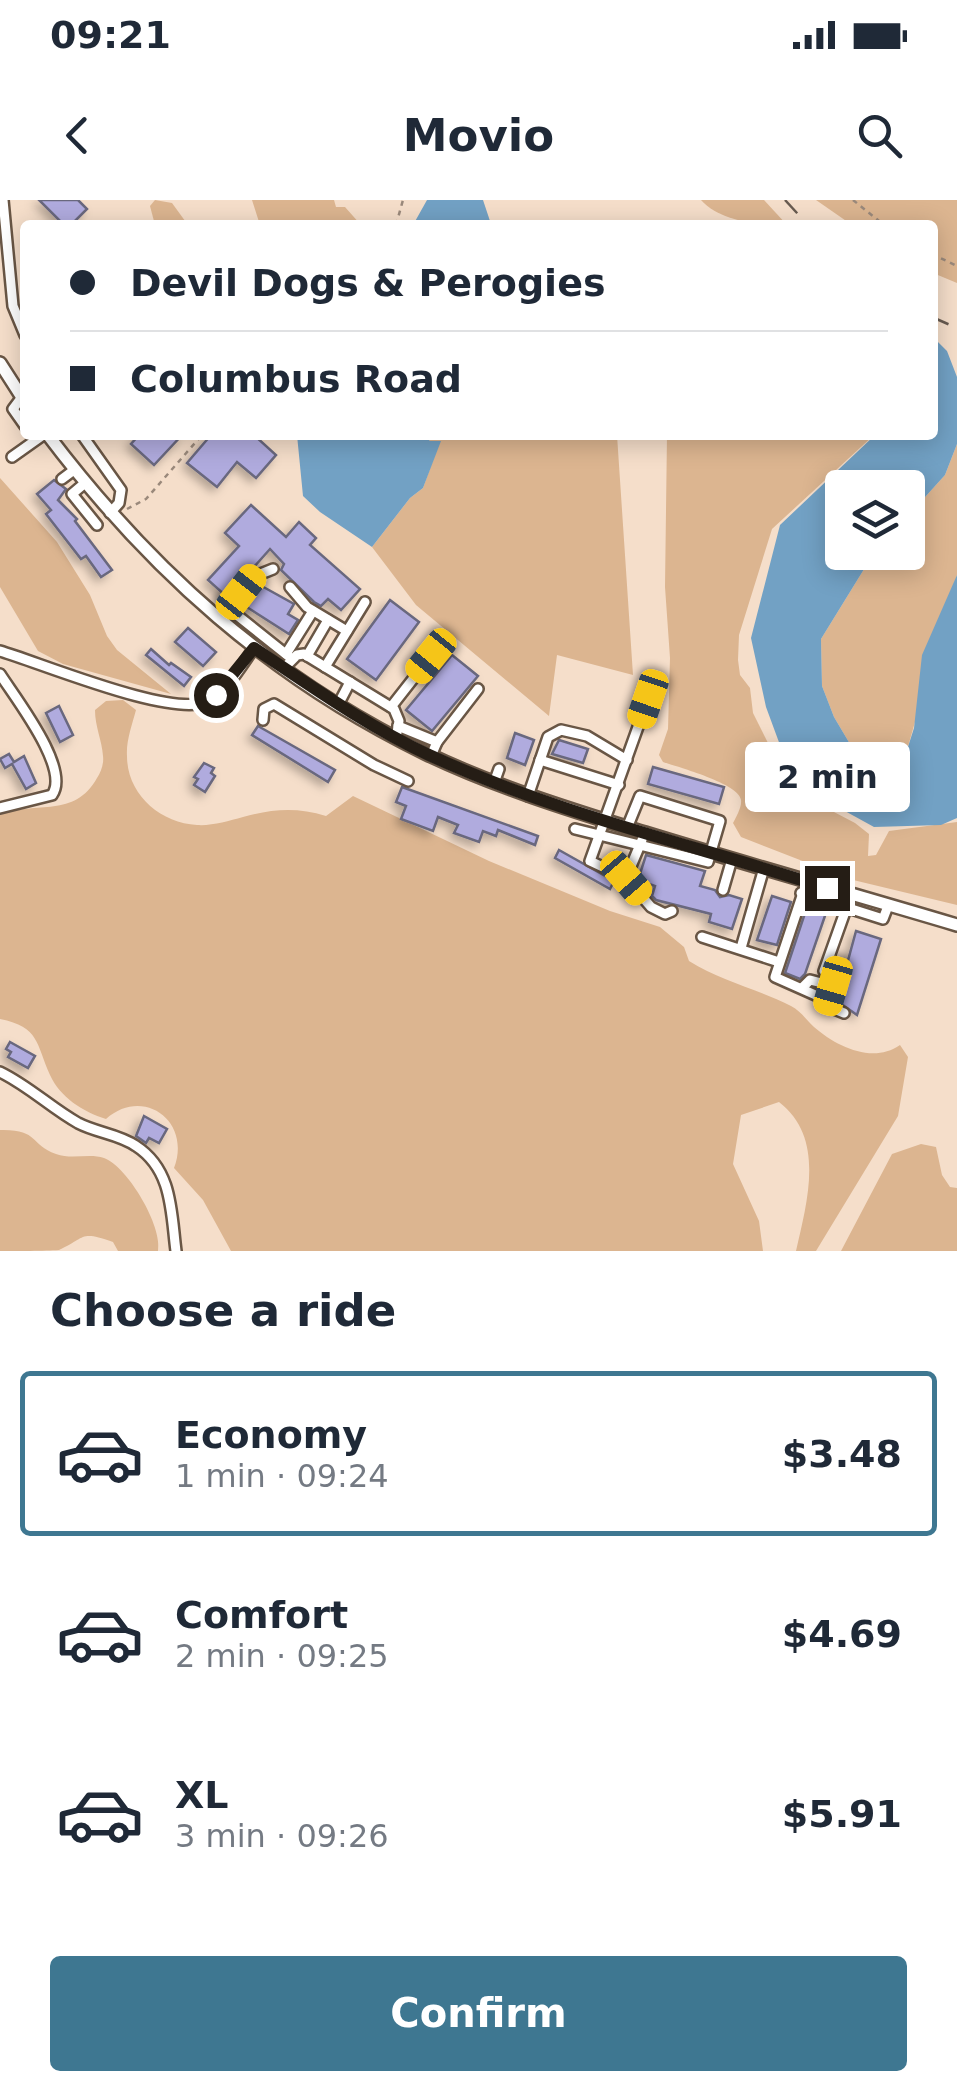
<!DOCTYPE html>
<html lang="en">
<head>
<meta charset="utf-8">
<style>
	body { margin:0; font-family:"DejaVu Sans",sans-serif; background:#f2f2f3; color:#1f2937; height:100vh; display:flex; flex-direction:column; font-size:38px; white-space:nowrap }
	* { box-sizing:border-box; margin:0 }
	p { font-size:32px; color:#747a83 }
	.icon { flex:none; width:55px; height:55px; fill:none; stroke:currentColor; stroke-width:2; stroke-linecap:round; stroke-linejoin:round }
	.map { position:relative; height:1051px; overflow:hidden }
	.panel { display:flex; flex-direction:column; background:#fff; flex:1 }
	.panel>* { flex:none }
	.top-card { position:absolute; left:20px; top:20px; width:918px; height:220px; border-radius:10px; box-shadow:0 5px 25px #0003; display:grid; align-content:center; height:220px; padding:0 50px; background:#fff }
	.tools { position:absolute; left:825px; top:270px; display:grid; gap:20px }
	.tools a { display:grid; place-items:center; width:100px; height:100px; border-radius:10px; background:#fff; box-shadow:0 5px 25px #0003; font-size:50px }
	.end { position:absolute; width:45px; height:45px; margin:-22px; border:12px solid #251d15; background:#fff; box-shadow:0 0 0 5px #fff }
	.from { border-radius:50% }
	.bubble { position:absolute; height:70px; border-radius:10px; background:#fff; box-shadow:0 5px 25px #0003; font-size:32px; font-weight:700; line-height:70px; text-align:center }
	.car { position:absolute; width:30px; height:60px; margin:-30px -15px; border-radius:12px; box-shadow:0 0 8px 2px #0007; background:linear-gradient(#f5c518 24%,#345 0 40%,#f5c518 0 76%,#345 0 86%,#f5c518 0) }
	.top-card b { display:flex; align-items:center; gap:35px; height:95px; font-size:38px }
	.top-card b+b { border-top:2px solid #e0e1e3 }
	.top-card i { width:25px; height:25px; background:#1f2937 }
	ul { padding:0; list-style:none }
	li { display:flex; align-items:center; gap:30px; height:165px; margin:0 20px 15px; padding:0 30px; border:5px solid transparent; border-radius:10px }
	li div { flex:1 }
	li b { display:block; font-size:38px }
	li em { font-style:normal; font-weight:700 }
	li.current { border-color:#3e7791 }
	li>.icon { width:90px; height:90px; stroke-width:1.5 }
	h2 { padding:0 50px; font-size:45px; line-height:120px }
	.button { display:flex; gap:20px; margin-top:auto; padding:20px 50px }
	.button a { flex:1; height:115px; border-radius:10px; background:#3e7791; color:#fff; font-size:40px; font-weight:700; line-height:115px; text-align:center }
	.status { display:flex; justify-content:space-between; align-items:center; height:70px; padding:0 50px; background:#fff; direction:ltr }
	.status svg { height:28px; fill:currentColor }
	header { display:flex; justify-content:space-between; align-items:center; height:130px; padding:0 50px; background:#fff; font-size:45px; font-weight:700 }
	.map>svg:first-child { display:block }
	.green { fill:#dcb590 }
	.water { fill:#72a1c4 }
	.building { fill:#b0abde; stroke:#69677e; stroke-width:2.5; filter:url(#shadow) }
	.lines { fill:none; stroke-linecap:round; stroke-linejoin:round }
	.minor-casing { stroke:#695645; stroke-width:14 }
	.major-casing { stroke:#695645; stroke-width:16 }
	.path { stroke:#9a897b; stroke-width:2.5; stroke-dasharray:5 5; stroke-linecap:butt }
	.minor { stroke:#fff; stroke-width:9 }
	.major { stroke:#fff; stroke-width:11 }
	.rail { stroke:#685b50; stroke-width:2.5; stroke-dasharray:18 18; stroke-linecap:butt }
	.route { stroke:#251d15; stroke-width:12 }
</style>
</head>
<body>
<div class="status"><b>09:21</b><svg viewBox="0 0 49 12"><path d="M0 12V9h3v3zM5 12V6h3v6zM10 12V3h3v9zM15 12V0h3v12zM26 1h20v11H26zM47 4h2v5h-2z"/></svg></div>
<header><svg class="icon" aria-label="back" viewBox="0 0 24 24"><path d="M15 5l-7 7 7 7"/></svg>Movio<svg class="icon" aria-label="search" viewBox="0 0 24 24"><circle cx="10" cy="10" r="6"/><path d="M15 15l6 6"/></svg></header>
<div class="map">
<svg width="957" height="1051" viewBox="0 0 957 1051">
	<defs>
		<filter id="shadow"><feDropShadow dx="-4.5" dy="4.5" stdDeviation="5" flood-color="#0004"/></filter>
	</defs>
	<rect width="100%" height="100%" fill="#f5deca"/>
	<g class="green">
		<polygon points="155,0 172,3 188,25 155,25 150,6"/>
		<polygon points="252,0 334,0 336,7 345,7 361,25 260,25"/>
		<path d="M701,0H764L787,25C759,25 721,22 701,0Z"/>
		<polygon points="816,0 957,0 957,83 933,73 932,25 852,25"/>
		<polygon points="424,235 617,235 633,475 557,455 549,516 416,405 372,347 410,298 423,288 440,241 430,241"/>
		<path d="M667,235H874L772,329L739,435L738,460L740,475L750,488L753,513L771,549L777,572L790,589L855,623L869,634L868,656L876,655L889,631L957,622V705L849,679L741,637L733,623C736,617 742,607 741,600C740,584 678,567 663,562L659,555L668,529L670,458L665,387Z"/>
		<polygon points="957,244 957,375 907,550 886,561 850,544 834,517 822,486 821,439 874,353 908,352 908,316 945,275"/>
		<polygon points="0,278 57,342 90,395 107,436 117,450 171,494 63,464 38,451 0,387"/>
		<path d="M123,500L136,510C132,525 126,541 127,556C127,594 160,623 197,625C212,626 228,621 243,617C272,609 297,607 326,616L353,596L489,661L610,711L660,727L684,747L689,761C721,781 758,789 791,806C801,811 806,820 814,827C837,847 873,864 900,845L908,857L898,916L816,1051H796C807,1002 826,938 779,902L741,915L733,964L759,1021L763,1051H231L203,1000L174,968C192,921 143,886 106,919C83,912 60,897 50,875C36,844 40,827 0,819V615C37,600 74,619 97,578C101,572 104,564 103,556C102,540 95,527 95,510L106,501Z"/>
		<path d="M0,930C39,929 29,944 56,954C72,960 89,953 104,958C128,967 163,1027 158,1051H118L113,1042C79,1030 86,1038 59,1050C45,1051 16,1051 0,1051Z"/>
		<polygon points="921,944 936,947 942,975 950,987 957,988 957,1051 841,1051 892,954"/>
	</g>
	<g class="water">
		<polygon points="427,0 483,0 490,21 502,25 413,25"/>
		<polygon points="933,137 947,151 957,177 957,244 945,275 908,316 908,288 842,288 842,352 874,353 821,439 822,486 834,517 850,544 886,561 907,550 914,528 922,455 957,375 957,618 941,625 874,627 794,583 766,507 751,438 780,325 875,235 932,235"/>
		<polygon points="297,235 424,235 430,241 441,241 423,288 410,298 372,347 320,312 303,296"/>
	</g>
	<g class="building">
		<polygon points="39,0 78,0 87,9 71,25 64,25"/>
		<polygon points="139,235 182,235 154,265 131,244"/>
		<polygon points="211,235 254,235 276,255 256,278 237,262 217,287 187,263"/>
		<polygon points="54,280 66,289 58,300 77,319 75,321 112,370 101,377 86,356 81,359 46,314 51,310 37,294"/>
		<polygon points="251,305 286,337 299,322 316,338 310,345 360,389 341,410 328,399 321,406 314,402 281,370 284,364 270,349 227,397 208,380 239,346 225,333"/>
		<polygon points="258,384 294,404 288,414 298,420 289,434 242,404"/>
		<polygon points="390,400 419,422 376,480 347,459"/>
		<polygon points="188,428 216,452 203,466 175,442"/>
		<polygon points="151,449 169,465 171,463 191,477 184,486 146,455"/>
		<polygon points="452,455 478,476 432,531 406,510"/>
		<polygon points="59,506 73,535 60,542 46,513"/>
		<polygon points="258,526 335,570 328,582 252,535"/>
		<polygon points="515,533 534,540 525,565 507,558"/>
		<polygon points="559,540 588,549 583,563 552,554"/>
		<polygon points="9,554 14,562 24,556 36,583 26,589 12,564 5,568 0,559"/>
		<polygon points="204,563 214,568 211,573 215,576 205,592 194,585 198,579 194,577"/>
		<polygon points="653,567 724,587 719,604 648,584"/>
		<polygon points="402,587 538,636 535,645 498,630 496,636 483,631 479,642 454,633 458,625 438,617 433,631 401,619 406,606 396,602"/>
		<polygon points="559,650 614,681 610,689 555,658"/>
		<polygon points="646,655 705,671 700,686 715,690 720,697 729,695 742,699 732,729 709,722 711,714 656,700 652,696 655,686 638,680"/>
		<polygon points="772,696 791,702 777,745 757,740"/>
		<polygon points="808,704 827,710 805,774 800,779 785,773"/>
		<polygon points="856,731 881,739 857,815 837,801"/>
		<polygon points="10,842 35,856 28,868 8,857 11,852 6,849"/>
		<polygon points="144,916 167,929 159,943 149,938 146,943 136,936"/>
	</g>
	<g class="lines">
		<defs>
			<g id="minor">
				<polyline points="3,0 13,106 25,135"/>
				<polyline points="22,197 13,209 25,226"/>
				<polyline points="82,235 121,290 119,303 110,313"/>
				<polyline points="12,257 43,235"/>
				<polyline points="62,279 74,270"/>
				<polyline points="85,283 72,294 97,325"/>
				<polyline points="290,387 307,407 347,431"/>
				<polyline points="228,408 292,459"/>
				<polyline points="225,413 253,377 273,369"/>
				<path d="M0,451C41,463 174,519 208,501C228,490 241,466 254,448"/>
				<polyline points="286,454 313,411"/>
				<polyline points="307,456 328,420"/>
				<polyline points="325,467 365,402"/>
				<polyline points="283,469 297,455 304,454 394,509 399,521 396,538"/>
				<path d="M0,474C16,499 71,569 52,595L0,608"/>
				<polyline points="338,505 350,482"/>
				<polyline points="391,507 431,456"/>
				<polyline points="263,520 264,509 274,504 374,565 408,581"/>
				<polyline points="398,526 437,542"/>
				<polyline points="431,556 437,542 478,489"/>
				<polyline points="540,560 619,585"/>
				<polyline points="494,583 499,569"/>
				<polyline points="528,596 548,537 561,530 587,536 627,560"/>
				<polyline points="575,629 708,662 720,621 640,596 627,628"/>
				<polyline points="642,640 626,678 651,707 665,714 672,711"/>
				<polyline points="626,678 590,661 648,499"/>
				<polyline points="807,681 775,777 820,797"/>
				<polyline points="723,690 732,659"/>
				<polyline points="801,693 883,719 888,706"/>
				<polyline points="702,737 779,762"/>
				<polyline points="741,748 764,668"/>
				<polyline points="803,787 810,780 833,786"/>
				<polyline points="844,813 827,806 834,778 824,771 851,695"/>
				<path d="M0,872C29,886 51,908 78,923C97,933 119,934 136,946C173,970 171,1013 176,1051"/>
			</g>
			<g id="major">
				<polyline points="0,163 25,202"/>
				<path d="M48,235C151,371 271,478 425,553C496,587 571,610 645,633C749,665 853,694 957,725"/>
			</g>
		</defs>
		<use href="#minor" class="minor-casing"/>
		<use href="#major" class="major-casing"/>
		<g class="path">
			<polyline points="853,0 884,25"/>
			<polyline points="396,25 403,0"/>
			<polyline points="932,54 957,66"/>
			<polyline points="127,309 146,299 202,235"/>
		</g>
		<use href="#minor" class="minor"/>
		<use href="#major" class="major"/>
		<g class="rail">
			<polyline points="785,0 808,25"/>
			<polyline points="932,117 957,128"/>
		</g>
	</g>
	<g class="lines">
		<path class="route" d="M216,495L254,448C311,486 367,526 429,555C557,614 694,645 827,688"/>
	</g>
</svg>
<div class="tools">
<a><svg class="icon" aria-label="layers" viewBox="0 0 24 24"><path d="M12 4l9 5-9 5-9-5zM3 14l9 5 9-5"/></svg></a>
</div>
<i class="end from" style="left:216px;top:495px"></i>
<i class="end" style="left:827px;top:688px"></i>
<div class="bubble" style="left:745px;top:542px;width:165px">2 min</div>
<i class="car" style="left:241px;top:392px;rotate:38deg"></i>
<i class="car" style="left:431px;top:456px;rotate:219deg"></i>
<i class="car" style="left:648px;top:499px;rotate:199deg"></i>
<i class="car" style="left:626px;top:678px;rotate:139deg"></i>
<i class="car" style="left:833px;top:786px;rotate:196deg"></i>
<div class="top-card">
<b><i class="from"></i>Devil Dogs &amp; Perogies</b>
<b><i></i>Columbus Road</b>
</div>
</div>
<section class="panel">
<h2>Choose a ride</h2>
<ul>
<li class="current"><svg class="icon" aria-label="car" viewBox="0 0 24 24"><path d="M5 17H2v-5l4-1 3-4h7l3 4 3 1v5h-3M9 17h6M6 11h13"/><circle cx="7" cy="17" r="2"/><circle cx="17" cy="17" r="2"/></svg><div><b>Economy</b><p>1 min · 09:24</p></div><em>$3.48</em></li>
<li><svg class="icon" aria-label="car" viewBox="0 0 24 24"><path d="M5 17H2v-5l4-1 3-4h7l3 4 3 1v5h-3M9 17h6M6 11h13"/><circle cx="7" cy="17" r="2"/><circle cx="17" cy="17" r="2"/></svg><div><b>Comfort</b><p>2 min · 09:25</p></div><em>$4.69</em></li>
<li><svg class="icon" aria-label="car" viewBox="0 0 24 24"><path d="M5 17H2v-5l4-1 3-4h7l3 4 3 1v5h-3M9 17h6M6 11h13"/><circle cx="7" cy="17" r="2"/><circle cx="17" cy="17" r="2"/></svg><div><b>XL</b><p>3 min · 09:26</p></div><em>$5.91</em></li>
</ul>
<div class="button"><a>Confirm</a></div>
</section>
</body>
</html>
